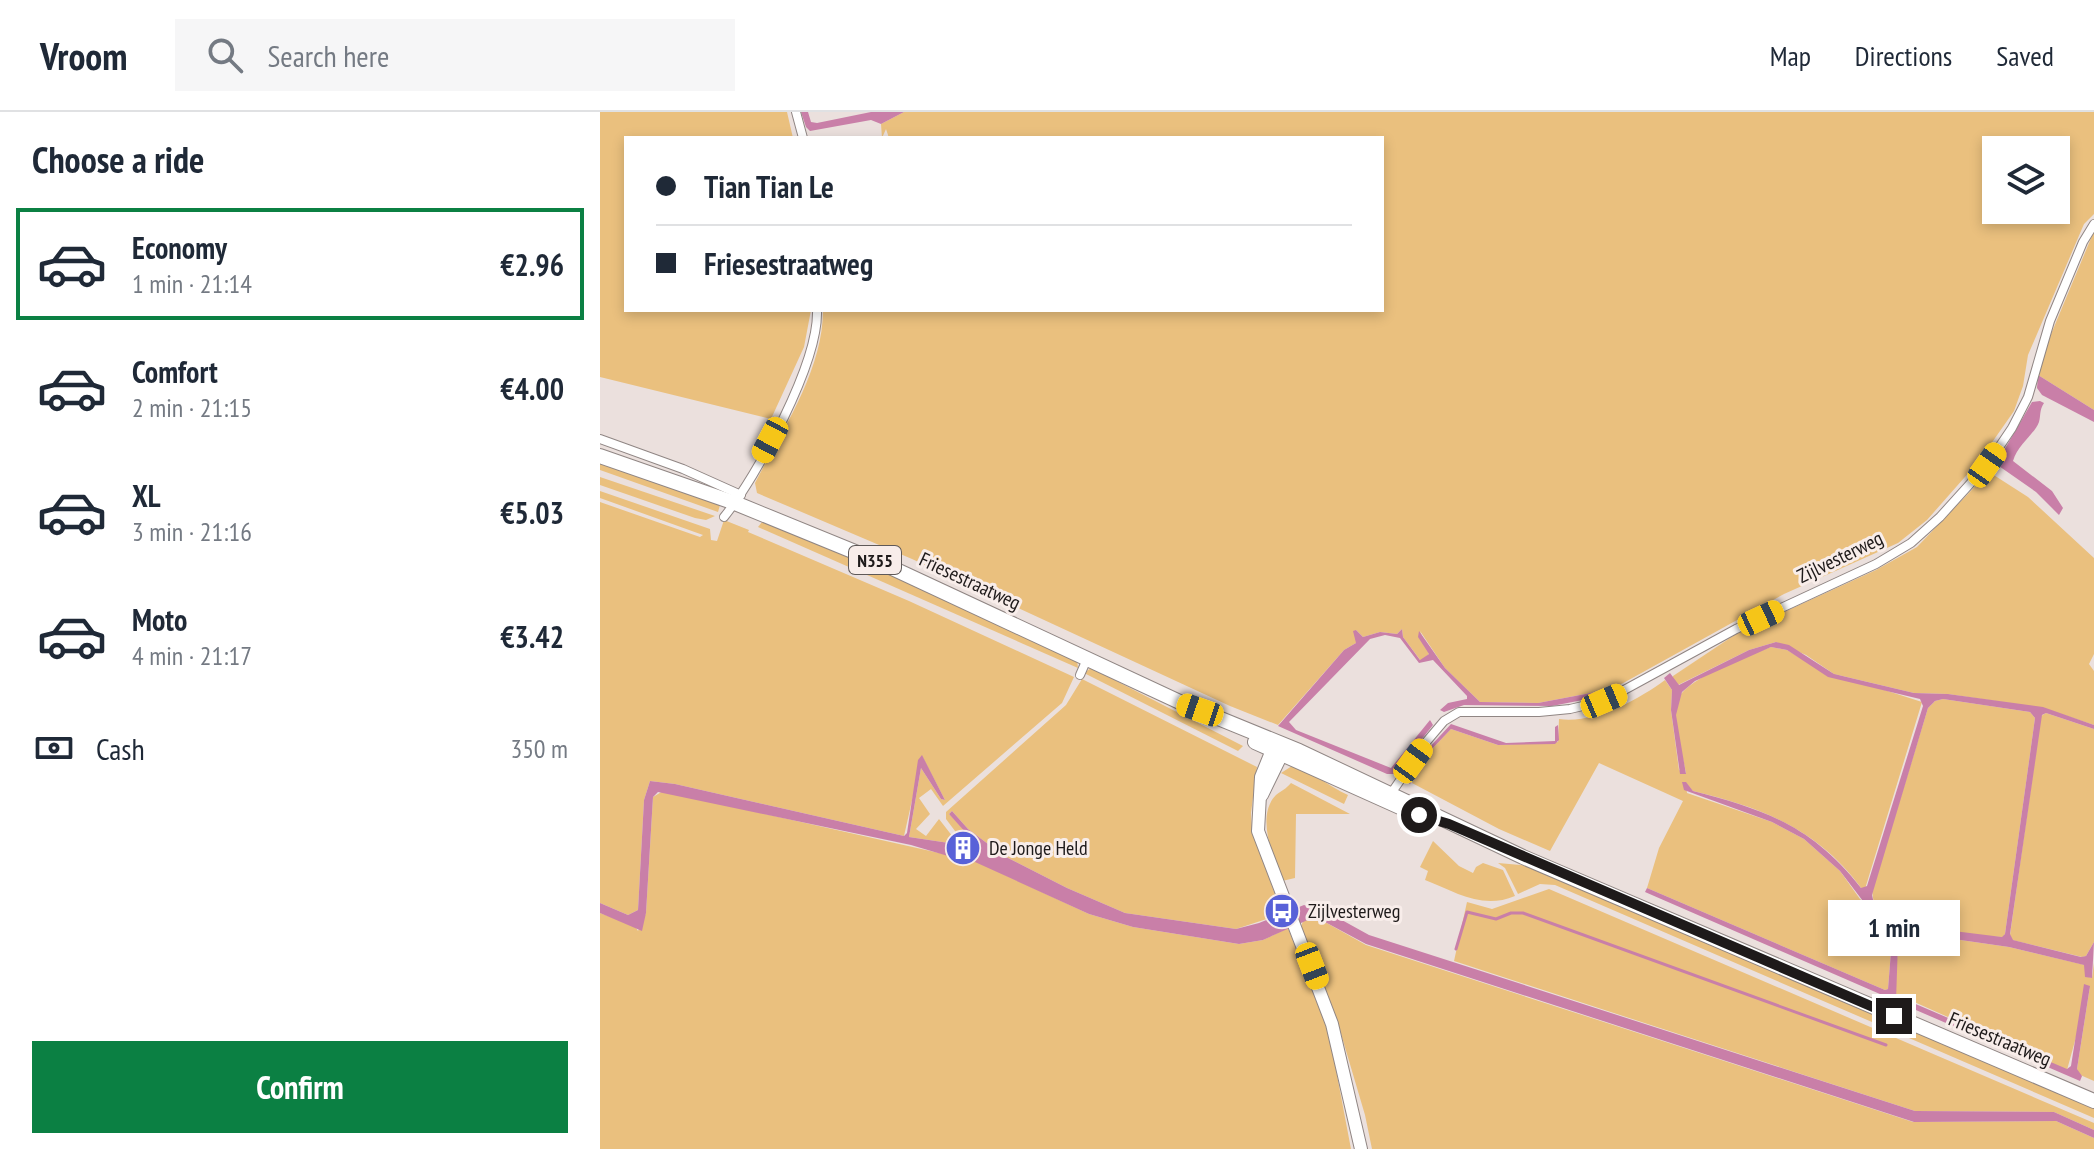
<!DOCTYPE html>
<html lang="en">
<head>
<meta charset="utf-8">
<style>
	body { margin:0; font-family:"PT Sans Narrow",sans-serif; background:#f6f6f7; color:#1f2937; height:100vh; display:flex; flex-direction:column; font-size:30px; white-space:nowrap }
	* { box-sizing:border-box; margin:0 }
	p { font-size:26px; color:#747a83 }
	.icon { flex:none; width:44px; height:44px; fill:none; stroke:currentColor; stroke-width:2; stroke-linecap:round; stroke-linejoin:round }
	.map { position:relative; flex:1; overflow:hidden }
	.sheet { display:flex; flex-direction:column; background:#fff; width:600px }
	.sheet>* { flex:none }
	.banner { position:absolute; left:24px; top:24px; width:760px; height:176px; border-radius:0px; box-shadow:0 4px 12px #0003; display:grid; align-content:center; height:176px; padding:0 32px; background:#fff }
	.buttons { position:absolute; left:1382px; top:24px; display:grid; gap:16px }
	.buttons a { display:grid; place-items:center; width:88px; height:88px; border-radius:0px; background:#fff; box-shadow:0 4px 12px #0003; font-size:40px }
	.end { position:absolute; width:36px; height:36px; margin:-18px; border:10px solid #1e1a1a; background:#fff; box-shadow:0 0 0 4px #fff }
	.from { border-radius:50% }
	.bubble { position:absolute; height:56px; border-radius:0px; background:#fff; box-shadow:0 4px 12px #0003; font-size:26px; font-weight:700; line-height:56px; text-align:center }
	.car { position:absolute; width:24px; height:48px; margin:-24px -12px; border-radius:10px; box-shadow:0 0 6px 2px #0007; background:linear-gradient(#f5c518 24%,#345 0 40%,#f5c518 0 76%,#345 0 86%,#f5c518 0) }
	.banner b { display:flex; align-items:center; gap:28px; height:76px; font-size:30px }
	.banner b+b { border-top:2px solid #e0e1e3 }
	.banner i { width:20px; height:20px; background:#1f2937 }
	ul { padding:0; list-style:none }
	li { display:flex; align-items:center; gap:24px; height:112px; margin:0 16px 12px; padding:0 16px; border:4px solid transparent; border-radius:0px }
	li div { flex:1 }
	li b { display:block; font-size:30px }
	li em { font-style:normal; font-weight:700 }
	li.selected { border-color:#0b8043 }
	li>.icon { width:72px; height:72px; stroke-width:1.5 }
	h2 { padding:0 32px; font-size:36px; line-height:96px }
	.pay { display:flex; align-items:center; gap:20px; height:88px; padding:0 32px; font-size:30px }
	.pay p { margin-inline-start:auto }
	.action { display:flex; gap:16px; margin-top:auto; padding:16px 32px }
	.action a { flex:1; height:92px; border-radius:0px; background:#0b8043; color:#fff; font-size:32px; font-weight:700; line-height:92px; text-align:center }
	header { display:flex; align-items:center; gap:48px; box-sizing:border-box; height:112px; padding:0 40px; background:#fff; border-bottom:2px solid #e0e1e3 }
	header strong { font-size:38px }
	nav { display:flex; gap:44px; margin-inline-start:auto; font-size:28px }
	.search { width:560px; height:72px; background:#f6f6f7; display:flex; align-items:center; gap:20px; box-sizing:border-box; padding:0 28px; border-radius:0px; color:#747a83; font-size:30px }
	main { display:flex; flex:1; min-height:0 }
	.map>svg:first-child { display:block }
	.green { fill:#eac07e; fill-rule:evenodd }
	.water { fill:#c97fa8 }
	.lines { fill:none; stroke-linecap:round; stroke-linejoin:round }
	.stream { stroke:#c97fa8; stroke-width:3 }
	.street-casing { stroke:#908684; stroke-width:10 }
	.secondary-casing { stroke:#908684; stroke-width:14 }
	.primary-casing { stroke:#908684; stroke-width:16 }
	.street { stroke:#fff; stroke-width:8 }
	.secondary { stroke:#fff; stroke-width:12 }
	.primary { stroke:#fff; stroke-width:14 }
	.route { stroke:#1e1a1a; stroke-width:10 }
	.labels { text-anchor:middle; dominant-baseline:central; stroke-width:6; stroke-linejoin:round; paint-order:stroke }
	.shield { fill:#f8edea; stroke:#5f5958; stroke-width:2 }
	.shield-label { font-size:18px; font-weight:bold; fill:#1e1a1a }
	.street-label { font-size:20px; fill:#1e1a1a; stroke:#f8edea }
	.poi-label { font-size:20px; fill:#1e1a1a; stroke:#f8edea; text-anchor:start }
</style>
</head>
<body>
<header>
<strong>Vroom</strong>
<div class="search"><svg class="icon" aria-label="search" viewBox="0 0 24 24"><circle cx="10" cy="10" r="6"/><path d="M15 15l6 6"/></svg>Search here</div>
<nav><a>Map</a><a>Directions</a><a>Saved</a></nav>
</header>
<main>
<section class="sheet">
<h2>Choose a ride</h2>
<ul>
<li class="selected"><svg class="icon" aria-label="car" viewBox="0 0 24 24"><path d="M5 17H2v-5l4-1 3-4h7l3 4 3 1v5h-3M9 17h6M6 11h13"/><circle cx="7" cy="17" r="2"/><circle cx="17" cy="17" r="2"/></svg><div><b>Economy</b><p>1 min · 21:14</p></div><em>€2.96</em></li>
<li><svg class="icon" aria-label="car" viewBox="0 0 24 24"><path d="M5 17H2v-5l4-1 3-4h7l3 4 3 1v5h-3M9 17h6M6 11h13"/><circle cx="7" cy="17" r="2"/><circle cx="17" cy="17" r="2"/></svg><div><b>Comfort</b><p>2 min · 21:15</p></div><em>€4.00</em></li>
<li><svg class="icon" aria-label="car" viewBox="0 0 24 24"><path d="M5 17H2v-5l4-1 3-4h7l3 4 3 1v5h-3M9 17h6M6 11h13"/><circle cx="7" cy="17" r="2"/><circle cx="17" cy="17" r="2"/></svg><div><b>XL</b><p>3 min · 21:16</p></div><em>€5.03</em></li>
<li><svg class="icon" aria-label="car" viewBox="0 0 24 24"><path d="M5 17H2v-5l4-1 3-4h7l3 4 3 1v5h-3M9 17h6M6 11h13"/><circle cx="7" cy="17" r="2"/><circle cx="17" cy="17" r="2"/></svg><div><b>Moto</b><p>4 min · 21:17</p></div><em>€3.42</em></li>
</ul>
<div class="pay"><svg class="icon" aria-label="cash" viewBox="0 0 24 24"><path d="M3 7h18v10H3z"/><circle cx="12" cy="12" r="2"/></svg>Cash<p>350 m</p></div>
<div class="action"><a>Confirm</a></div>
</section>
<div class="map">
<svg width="1494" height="1037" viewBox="0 0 1494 1037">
	<rect width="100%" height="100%" fill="#ebe0dd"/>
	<g class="green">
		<polygon points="0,0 187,0 193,26 26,26 26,198 211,198 204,235 171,307 0,265"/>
		<path d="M304,0H1494V102L1484,112L1428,243L1423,274L1414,299L1379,349L1327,408L1298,431L1184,482L998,585L996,580L938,591L880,590L845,556L820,519L829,542L821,549L803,525L802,517L797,522L780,520L763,525L756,518V531L744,538L678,613L630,594L312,447L157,381L155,371C182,318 223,259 223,198H782V26H289L286,17L282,26L281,12ZM1396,38H1456V98H1396Z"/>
		<polygon points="1494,119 1494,298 1438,263 1444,239"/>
		<polygon points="0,350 120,393 118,400 0,358"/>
		<polygon points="1389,360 1428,385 1494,446 1494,542 1489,552 1494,559 1494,613 1443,596 1348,582 1314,581 1234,562 1206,543 1176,530 1149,538 1078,573 1072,568 1073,564 1136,522 1276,458 1317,435"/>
		<polygon points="0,365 115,404 106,408 95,406 0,373"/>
		<polygon points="0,379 110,417 111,428 117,429 124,408 149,418 148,420 309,489 474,565 462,591 343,694 331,677 319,686 330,702 316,717 326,724 339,707 353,725 349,731 309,725 321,656 341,687 345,688 322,644 304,724 75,672 50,669 44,688 38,798 28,803 0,791 0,390 100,425 103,423 0,386"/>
		<polygon points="162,410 233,436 477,548 478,556 158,415"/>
		<path d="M1171,535L1187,538L1219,557L1322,590L1265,777H1262C1218,717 1163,696 1093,679L1086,671L1087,681L1172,710L1204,727L1240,759L1260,787L1291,810L1293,814L1288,877L1285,878L1047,776L1059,736L1083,689L999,651L950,739L899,717L812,671L832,637L851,617L898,633L958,630L959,607C994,612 1038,588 1065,568L1072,578L1071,598L1079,658L1086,661C1082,640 1074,614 1076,592C1080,568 1149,543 1171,535Z"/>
		<polygon points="491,556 643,634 638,639 484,561"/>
		<polygon points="482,567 657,655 651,701 652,718 682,802 636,817 525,801 467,776 404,744 368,717 352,699 349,702 367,720 358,723 346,707 346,700 466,593"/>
		<polygon points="1343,587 1430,600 1435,606 1405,822 1403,825 1312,821 1409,835 1485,853 1485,864 1492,866 1494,851 1494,969 1478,962 1477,957 1490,874 1467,958 1294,881 1299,824 1305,813 1274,792 1272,779 1328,596 1335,589"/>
		<polygon points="1446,601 1494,617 1494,830 1486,844 1482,845 1412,828 1410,823 1441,604"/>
		<path d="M692,654C714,660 728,674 748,683L744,692L681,661Z"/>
		<path d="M691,671L750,702H696L695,766L682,769C674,747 655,704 676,683C681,679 686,677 691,671Z"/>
		<polygon points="63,679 375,749 489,802 533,815 639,832 663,828 688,816 729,921 751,1037 0,1037 0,801 35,814 38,819 46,801 53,685"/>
		<path d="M833,729L859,754L873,761L876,755L883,751L903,758L915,784C882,798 856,780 825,768L828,759L820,755Z"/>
		<polygon points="898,751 932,754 1494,996 1494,1006 955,773 940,772 918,782 905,756"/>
		<polygon points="949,777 1494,1011 1494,1018 1454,1000 1315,999 854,849 867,790 892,797"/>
		<polygon points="710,807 725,810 766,833 1313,1010 1456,1009 1494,1026 1494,1037 772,1037 765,1003 739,915 701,815 703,809"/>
	</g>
	<g class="water">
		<polygon points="201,0 208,0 211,10 217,11 271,0 304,0 281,12 271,8 210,19 206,15"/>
		<polygon points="1438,263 1494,298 1494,310 1442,283 1437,276"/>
		<path d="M1440,289L1444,291C1439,299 1441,303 1439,310C1434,323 1418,332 1413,349L1452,379L1463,396L1459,403L1436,380L1396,352L1432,290Z"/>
		<polygon points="802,517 803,525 820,548 829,542 818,525 819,519 845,556 880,590 938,591 996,580 998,585 952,594 864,593 844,600 840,598 848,591 867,587 867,584 833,548 819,551 800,526 785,523 770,527 689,610 696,618 791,656 830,608 833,613 794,662 787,662 678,614 744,538 756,531 753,519 756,518 763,525 780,520 797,522"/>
		<path d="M1176,530L1189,533L1234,562L1314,581L1348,582L1443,595L1494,613V617L1446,601L1442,603L1410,822L1413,828L1481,845L1486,844L1494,830L1492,866L1485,865L1484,853L1409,835L1312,821L1313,814L1402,825L1405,822L1435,606L1430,600L1343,587L1335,589L1328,596L1272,783L1274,792L1305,813L1298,830L1296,889L1045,780L1047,776L1285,878L1288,877L1293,814L1266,793L1240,759L1204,727L1172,710L1084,678L1082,670H1086L1093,679C1167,698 1213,715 1261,776L1267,774L1323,594L1320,587L1228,565L1187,538L1171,535L1095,569L1082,580L1076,603L1086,662H1080L1071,598L1072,578L1064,566L1070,561L1079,573L1149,538Z"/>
		<polygon points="851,612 906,631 955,629 955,615 958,613 959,628 955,632 898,633 851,617 832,637 810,672 807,669 826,639"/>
		<polygon points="322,643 345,688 341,687 321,656 309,725 349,731 348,744 311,733 58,680 53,685 46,801 42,819 0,801 0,791 28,803 38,798 44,688 50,669 75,672 304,724 307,721 318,648"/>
		<polygon points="352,699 368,717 404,744 467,776 525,801 636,817 659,811 704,793 731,802 769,823 1315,999 1454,1000 1494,1018 1494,1026 1456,1009 1314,1010 766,832 725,810 710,807 663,828 639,832 533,815 489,802 375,750 377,733 349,702"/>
		<polygon points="1484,872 1490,874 1477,957 1482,964 1480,969 1302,892 1304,887 1467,957 1471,954"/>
	</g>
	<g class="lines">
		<polyline class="stream" points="856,837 867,800 896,807 911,801 923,801 1286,933"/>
		<defs>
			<g id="street">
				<polyline points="196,0 203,26"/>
				<polyline points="0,327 83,357 141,383"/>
				<path d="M124,405C157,364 219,251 217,198"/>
				<polyline points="480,563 487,547"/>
				<polyline points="790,683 827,629 844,609 859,600 939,600 970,597 1004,589 1136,517 1276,452 1311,431 1340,405 1387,353 1412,316 1428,285 1450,209 1483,130 1494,112"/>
			</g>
			<g id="secondary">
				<polyline points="680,632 672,638 661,665 658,719 732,912 761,1037"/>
				<polyline points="662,683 682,642 682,634"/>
			</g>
			<g id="primary">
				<polyline points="0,344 135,391 277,449 584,592 699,639 923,745 1494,989"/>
				<polyline points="655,630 811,700"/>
			</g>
		</defs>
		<use href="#street" class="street-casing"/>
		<use href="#secondary" class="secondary-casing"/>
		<use href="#primary" class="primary-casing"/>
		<use href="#street" class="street"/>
		<use href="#secondary" class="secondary"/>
		<use href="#primary" class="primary"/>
	</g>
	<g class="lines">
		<polyline class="route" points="819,703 849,712 1294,904"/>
	</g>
	<defs>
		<symbol id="building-disc" viewBox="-11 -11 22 22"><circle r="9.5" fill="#5861d8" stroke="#f8edea"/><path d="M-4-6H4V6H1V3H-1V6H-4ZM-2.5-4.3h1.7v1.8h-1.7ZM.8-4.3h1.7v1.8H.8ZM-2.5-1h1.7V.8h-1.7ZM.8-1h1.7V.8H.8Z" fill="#fff"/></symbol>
		<symbol id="bus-disc" viewBox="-11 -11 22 22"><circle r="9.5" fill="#5861d8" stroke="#f8edea"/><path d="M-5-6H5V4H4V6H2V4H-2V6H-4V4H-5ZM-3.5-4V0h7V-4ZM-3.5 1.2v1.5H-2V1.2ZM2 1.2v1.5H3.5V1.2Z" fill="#fff"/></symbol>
	</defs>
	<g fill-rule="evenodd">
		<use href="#building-disc" x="343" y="716" width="40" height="40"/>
		<use href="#bus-disc" x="662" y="779" width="40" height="40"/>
	</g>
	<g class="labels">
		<rect class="shield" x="249" y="434" width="52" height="28" rx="6"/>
		<g class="shield-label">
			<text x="275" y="448">N355</text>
		</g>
		<g class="street-label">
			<text transform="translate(1240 445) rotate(-26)">Zijlvesterweg</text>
			<text transform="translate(370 469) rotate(25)">Friesestraatweg</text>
			<text transform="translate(1400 927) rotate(23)">Friesestraatweg</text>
		</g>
		<g class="poi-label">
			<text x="389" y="736">De Jonge Held</text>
			<text x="708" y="799">Zijlvesterweg</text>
		</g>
	</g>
</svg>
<div class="buttons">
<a><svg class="icon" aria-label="layers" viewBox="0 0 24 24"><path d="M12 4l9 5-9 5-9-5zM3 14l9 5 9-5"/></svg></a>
</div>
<i class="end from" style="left:819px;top:703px"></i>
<i class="end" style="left:1294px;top:904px"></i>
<div class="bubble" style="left:1228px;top:788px;width:132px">1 min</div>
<i class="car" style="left:170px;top:328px;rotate:208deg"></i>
<i class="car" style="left:1387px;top:353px;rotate:35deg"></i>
<i class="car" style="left:1161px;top:506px;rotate:65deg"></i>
<i class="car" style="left:1004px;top:589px;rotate:67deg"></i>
<i class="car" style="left:600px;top:598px;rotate:289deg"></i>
<i class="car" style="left:813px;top:649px;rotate:36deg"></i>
<i class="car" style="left:712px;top:854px;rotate:159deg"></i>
<div class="banner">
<b><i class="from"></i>Tian Tian Le</b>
<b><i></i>Friesestraatweg</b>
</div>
</div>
</main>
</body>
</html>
